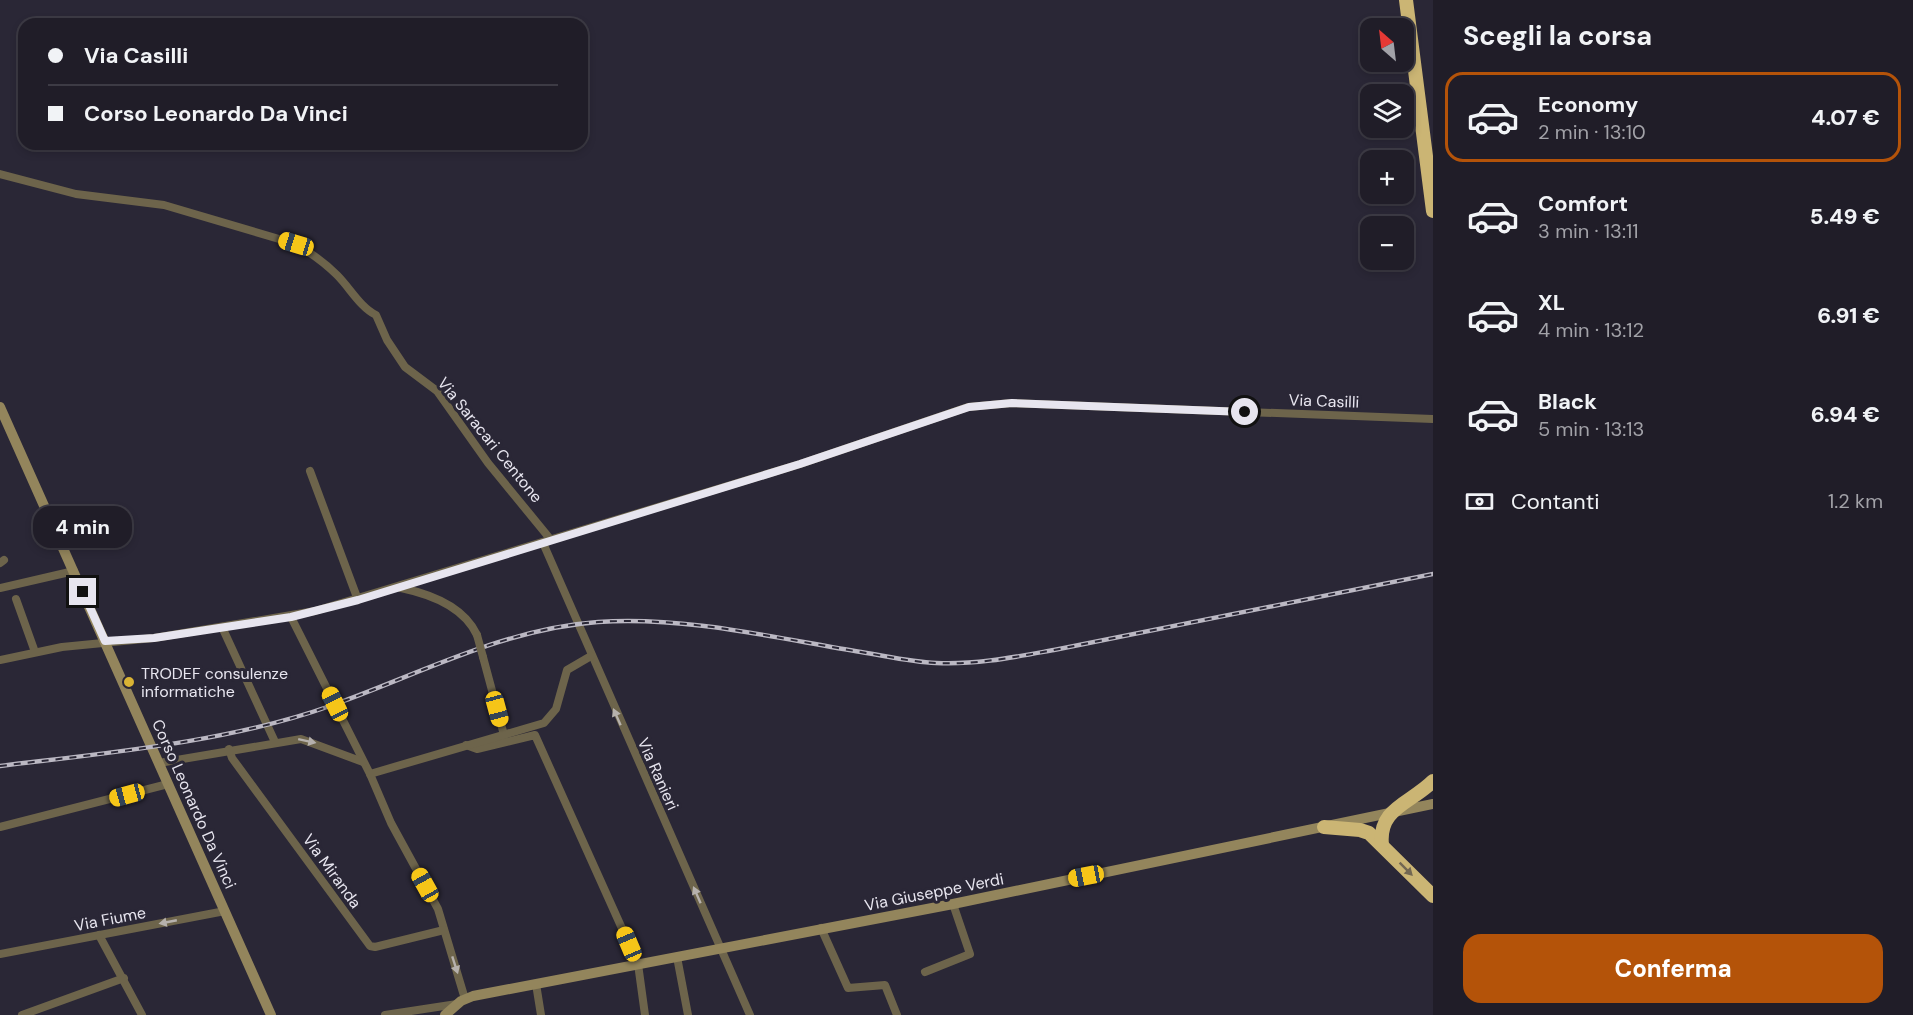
<!DOCTYPE html>
<html lang="it">
<head>
<meta charset="utf-8">
<style>
	body { margin:0; font-family:"DM Sans",sans-serif; background:#2d2a34; color:#f1f3f6; height:100vh; display:flex; flex-direction:column; font-size:22px; white-space:nowrap }
	* { box-sizing:border-box; margin:0 }
	p { font-size:20px; color:#a2a2a8 }
	.icon { flex:none; width:33px; height:33px; fill:none; stroke:currentColor; stroke-width:2; stroke-linecap:round; stroke-linejoin:round }
	.map { position:relative; flex:1; overflow:hidden }
	.side { display:flex; flex-direction:column; background:#201d28; width:480px }
	.side>* { flex:none }
	.guide { position:absolute; left:18px; top:18px; width:570px; height:132px; border-radius:18px; box-shadow:0 3px 9px #0003,0 0 0 2px #3d3b45; display:grid; align-content:center; height:132px; padding:0 30px; background:#201d28 }
	.needle { width:39px; rotate:332deg }
	.tools { position:absolute; left:1360px; top:18px; display:grid; gap:12px }
	.tools a { display:grid; place-items:center; width:54px; height:54px; border-radius:12px; background:#201d28; box-shadow:0 3px 9px #0003,0 0 0 2px #3d3b45; font-size:30px }
	.end { position:absolute; width:27px; height:27px; margin:-14px; border:8px solid #e7e5ef; background:#111; box-shadow:0 0 0 3px #111 }
	.from { border-radius:50% }
	.bubble { position:absolute; height:42px; border-radius:18px; background:#201d28; box-shadow:0 3px 9px #0003,0 0 0 2px #3d3b45; font-size:20px; font-weight:800; line-height:42px; text-align:center }
	.car { position:absolute; width:18px; height:36px; margin:-18px -9px; border-radius:8px; box-shadow:0 0 4px 2px #0007; background:linear-gradient(#f5c518 24%,#345 0 40%,#f5c518 0 76%,#345 0 86%,#f5c518 0) }
	.guide b { display:flex; align-items:center; gap:21px; height:57px; font-size:22px }
	.guide b+b { border-top:2px solid #3d3b45 }
	.guide i { width:15px; height:15px; background:#f1f3f6 }
	ul { padding:0; list-style:none }
	li { display:flex; align-items:center; gap:18px; height:90px; margin:0 12px 9px; padding:0 18px; border:3px solid transparent; border-radius:18px }
	li div { flex:1 }
	li b { display:block; font-size:22px }
	li em { font-style:normal; font-weight:800 }
	li.active { border-color:#b45309 }
	li>.icon { width:54px; height:54px; stroke-width:1.5 }
	h2 { padding:0 30px; font-size:27px; line-height:72px }
	.pay { display:flex; align-items:center; gap:15px; height:66px; padding:0 30px; font-size:22px }
	.pay p { margin-inline-start:auto }
	.cta { display:flex; gap:12px; margin-top:auto; padding:12px 30px }
	.cta a { flex:1; height:69px; border-radius:18px; background:#b45309; color:#fff; font-size:24px; font-weight:800; line-height:69px; text-align:center }
	main { display:flex; flex:1; min-height:0 }
	.map>svg:first-child { display:block }
	.lines { fill:none; stroke-linecap:round; stroke-linejoin:round }
	.street { stroke:#6d644b; stroke-width:8 }
	.secondary { stroke:#93855c; stroke-width:10 }
	.highway { stroke:#cbb574; stroke-width:14 }
	.rail-casing { stroke:#bbb8c3; stroke-width:4.5 }
	.rail { stroke:#2a2736; stroke-width:2; stroke-dasharray:7; stroke-linecap:butt }
	.street-bridge { stroke:#6d644b; stroke-width:8 }
	.oneway { fill:#b6b1ad }
	.oneway2 { fill:#726752 }
	.route { stroke:#e7e5ef; stroke-width:8 }
	.poi-dot { fill:#d9b334; stroke:#2a2736; stroke-width:2 }
	.labels { text-anchor:middle; dominant-baseline:central; stroke-width:6; stroke-linejoin:round; paint-order:stroke }
	.street-label { font-size:16px; fill:#e7e5ef; stroke:#2a2736 }
	.poi-label { font-size:16px; fill:#e7e5ef; stroke:#2a2736; text-anchor:start }
</style>
</head>
<body>
<main>
<div class="map">
<svg width="1433" height="1015" viewBox="0 0 1433 1015">
	<rect width="100%" height="100%" fill="#2a2736"/>
	<g class="lines">
		<g class="street">
			<path d="M0,174L76,194L164,205L296,244C311,253 325,263 337,275C350,288 360,307 376,315L387,340L405,367L437,391L488,463L551,540"/>
			<polyline points="310,471 358,600"/>
			<polyline points="543,543 750,1015"/>
			<polyline points="0,563 4,560"/>
			<polyline points="0,588 74,571"/>
			<path d="M401,588C430,594 464,607 477,635"/>
			<polyline points="16,599 35,652"/>
			<polyline points="291,617 370,774 391,823 438,909 465,999"/>
			<polyline points="222,627 275,742"/>
			<polyline points="483,657 504,735"/>
			<polyline points="0,660 62,647 154,638 315,611 800,464 968,407 1012,403 1433,419"/>
			<polyline points="466,745 477,749 535,735 638,964 645,1015"/>
			<polyline points="229,749 232,758 370,946 375,947 444,930"/>
			<polyline points="159,763 301,739 363,762"/>
			<polyline points="370,774 544,723 556,709 567,670 591,656"/>
			<polyline points="0,827 168,784"/>
			<polyline points="821,928 848,988 885,985 897,1015"/>
			<polyline points="99,935 142,1015"/>
			<polyline points="0,954 225,911"/>
			<polyline points="677,957 688,1015"/>
			<polyline points="925,972 970,954 953,904"/>
			<polyline points="536,984 541,1015"/>
			<polyline points="22,1015 124,978"/>
			<polyline points="385,1015 457,1004"/>
		</g>
		<g class="secondary">
			<polyline points="0,407 271,1015"/>
			<polyline points="445,1015 461,1001 473,996 953,904 1433,804"/>
		</g>
		<g class="highway">
			<polyline points="1406,0 1433,211"/>
			<polyline points="1324,827 1360,830 1369,833 1433,896"/>
			<path d="M1382,845C1378,808 1410,804 1433,781"/>
		</g>
		<defs>
			<path id="rail" d="M0,766C106,753 229,742 330,706C418,675 502,629 598,622C685,616 775,638 861,652C886,656 911,662 936,663C976,665 1015,657 1054,650L1433,574"/>
		</defs>
		<use href="#rail" class="rail-casing"/>
		<use href="#rail" class="rail"/>
		<polyline class="street-bridge" points="477,635 483,657"/>
	</g>
	<defs><path id="oneway-solid" d="M-6-.8H1V-3.2L6.5 0L1 3.2V.8H-6Z" transform="scale(1.5)"/></defs>
	<g class="oneway">
		<use href="#oneway-solid" transform="translate(617 717) rotate(-114)"/>
		<use href="#oneway-solid" transform="translate(307 741) rotate(12)"/>
		<use href="#oneway-solid" transform="translate(697 895) rotate(-114)"/>
		<use href="#oneway-solid" transform="translate(168 922) rotate(169)"/>
		<use href="#oneway-solid" transform="translate(455 965) rotate(72)"/>
	</g>
	<use class="oneway2" href="#oneway-solid" transform="translate(1406 869) rotate(45)"/>
	<g class="lines">
		<polyline class="route" points="83,592 105,641 154,638 291,617 358,600 800,464 969,407 1012,403 1245,412"/>
	</g>
	<circle class="poi-dot" cx="129" cy="682" r="6"/>
	<g class="labels">
		<g class="street-label">
			<text transform="translate(1324 401) rotate(2)">Via Casilli</text>
			<text transform="translate(490 440) rotate(51)">Via Saracari Centone</text>
			<text transform="translate(658 774) rotate(66)">Via Ranieri</text>
			<text transform="translate(194 804) rotate(66)">Corso Leonardo Da Vinci</text>
			<text transform="translate(332 871) rotate(54)">Via Miranda</text>
			<text transform="translate(934 892) rotate(-11)">Via Giuseppe Verdi</text>
			<text transform="translate(110 919) rotate(-11)">Via Fiume</text>
		</g>
		<g class="poi-label">
			<text x="141" y="673">TRODEF consulenze<tspan x="141" dy="18">informatiche</tspan></text>
		</g>
	</g>
</svg>
<div class="tools">
<a><svg class="needle" viewBox="-14 -14 28 28"><path d="M0-13l5 13h-10z" fill="#e53935"/><path d="M0 13l5-13h-10z" fill="#a2a2a8"/></svg></a>
<a><svg class="icon" aria-label="layers" viewBox="0 0 24 24"><path d="M12 4l9 5-9 5-9-5zM3 14l9 5 9-5"/></svg></a>
<a>+</a>
<a>−</a>
</div>
<i class="end from" style="left:1245px;top:412px"></i>
<i class="end" style="left:83px;top:592px"></i>
<div class="bubble" style="left:33px;top:506px;width:99px">4 min</div>
<i class="car" style="left:296px;top:244px;rotate:287deg"></i>
<i class="car" style="left:335px;top:704px;rotate:334deg"></i>
<i class="car" style="left:497px;top:709px;rotate:165deg"></i>
<i class="car" style="left:127px;top:795px;rotate:255deg"></i>
<i class="car" style="left:1086px;top:876px;rotate:259deg"></i>
<i class="car" style="left:425px;top:885px;rotate:331deg"></i>
<i class="car" style="left:629px;top:944px;rotate:337deg"></i>
<div class="guide">
<b><i class="from"></i>Via Casilli</b>
<b><i></i>Corso Leonardo Da Vinci</b>
</div>
</div>
<section class="side">
<h2>Scegli la corsa</h2>
<ul>
<li class="active"><svg class="icon" aria-label="car" viewBox="0 0 24 24"><path d="M5 17H2v-5l4-1 3-4h7l3 4 3 1v5h-3M9 17h6M6 11h13"/><circle cx="7" cy="17" r="2"/><circle cx="17" cy="17" r="2"/></svg><div><b>Economy</b><p>2 min · 13:10</p></div><em>4.07 €</em></li>
<li><svg class="icon" aria-label="car" viewBox="0 0 24 24"><path d="M5 17H2v-5l4-1 3-4h7l3 4 3 1v5h-3M9 17h6M6 11h13"/><circle cx="7" cy="17" r="2"/><circle cx="17" cy="17" r="2"/></svg><div><b>Comfort</b><p>3 min · 13:11</p></div><em>5.49 €</em></li>
<li><svg class="icon" aria-label="car" viewBox="0 0 24 24"><path d="M5 17H2v-5l4-1 3-4h7l3 4 3 1v5h-3M9 17h6M6 11h13"/><circle cx="7" cy="17" r="2"/><circle cx="17" cy="17" r="2"/></svg><div><b>XL</b><p>4 min · 13:12</p></div><em>6.91 €</em></li>
<li><svg class="icon" aria-label="car" viewBox="0 0 24 24"><path d="M5 17H2v-5l4-1 3-4h7l3 4 3 1v5h-3M9 17h6M6 11h13"/><circle cx="7" cy="17" r="2"/><circle cx="17" cy="17" r="2"/></svg><div><b>Black</b><p>5 min · 13:13</p></div><em>6.94 €</em></li>
</ul>
<div class="pay"><svg class="icon" aria-label="cash" viewBox="0 0 24 24"><path d="M3 7h18v10H3z"/><circle cx="12" cy="12" r="2"/></svg>Contanti<p>1.2 km</p></div>
<div class="cta"><a>Conferma</a></div>
</section>
</main>
</body>
</html>
